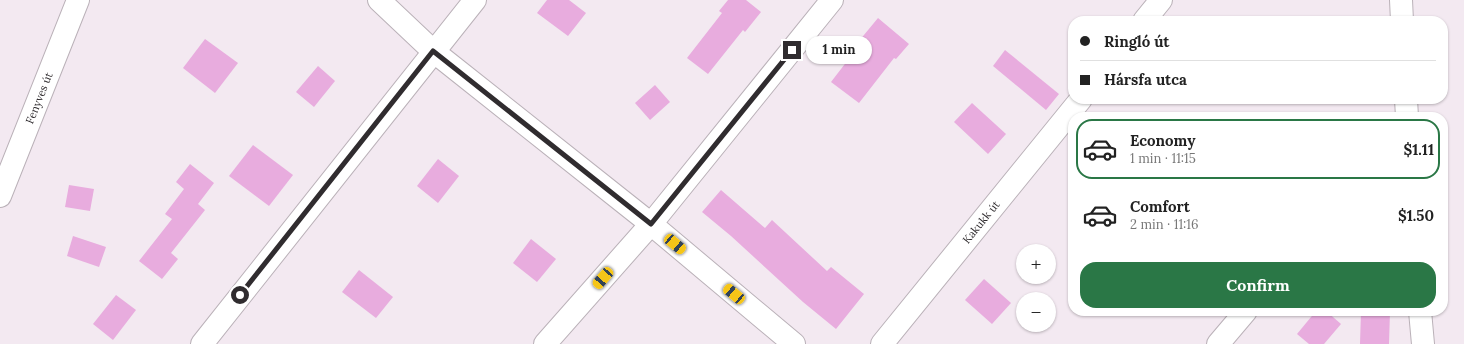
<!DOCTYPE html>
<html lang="en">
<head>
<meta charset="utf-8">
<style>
	body { margin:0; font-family:Lora,serif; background:#f2f2f2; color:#222; height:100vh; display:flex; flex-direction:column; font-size:15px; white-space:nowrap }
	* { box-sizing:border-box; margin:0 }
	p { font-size:13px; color:#767676 }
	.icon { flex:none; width:22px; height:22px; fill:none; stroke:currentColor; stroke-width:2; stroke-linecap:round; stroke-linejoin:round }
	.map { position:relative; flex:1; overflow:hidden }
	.panel { position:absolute; left:1068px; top:112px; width:380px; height:204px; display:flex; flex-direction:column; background:#fff; border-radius:16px; box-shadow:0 1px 3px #0004 }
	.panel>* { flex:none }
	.guide { position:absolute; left:1068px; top:16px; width:380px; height:88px; border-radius:16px; box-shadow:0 1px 3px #0004; display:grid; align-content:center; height:88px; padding:0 12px; background:#fff }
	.controls { position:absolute; left:1016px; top:244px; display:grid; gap:8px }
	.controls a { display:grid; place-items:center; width:40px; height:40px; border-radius:50%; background:#fff; box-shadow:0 1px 3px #0004; font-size:20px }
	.end { position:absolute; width:18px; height:18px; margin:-9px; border:5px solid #302c2f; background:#fff; box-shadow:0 0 0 2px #fff }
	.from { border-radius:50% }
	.bubble { position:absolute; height:28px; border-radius:14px; background:#fff; box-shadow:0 1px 3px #0004; font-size:13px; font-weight:700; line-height:28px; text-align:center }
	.car { position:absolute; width:12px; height:24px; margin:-12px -6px; border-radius:5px; box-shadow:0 0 3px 1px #0007; background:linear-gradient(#f5c518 24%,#345 0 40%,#f5c518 0 76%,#345 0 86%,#f5c518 0) }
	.guide b { display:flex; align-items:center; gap:14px; height:38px; font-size:15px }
	.guide b+b { border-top:1px solid #e0e0e0 }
	.guide i { width:10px; height:10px; background:#222 }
	ul { padding:7px 0 0; list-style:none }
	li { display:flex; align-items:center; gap:12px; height:60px; margin:0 8px 6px; padding:0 4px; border:2px solid transparent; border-radius:16px }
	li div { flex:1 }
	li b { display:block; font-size:15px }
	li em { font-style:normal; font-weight:700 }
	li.current { border-color:#2a7746 }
	li>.icon { width:36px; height:36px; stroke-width:1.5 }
	.button { display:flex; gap:8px; margin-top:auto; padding:8px 12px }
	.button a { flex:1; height:46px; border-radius:16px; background:#2a7746; color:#fff; font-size:16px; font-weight:700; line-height:46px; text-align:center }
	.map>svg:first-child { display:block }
	.building { fill:#e8acde }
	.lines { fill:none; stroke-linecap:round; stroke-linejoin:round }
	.minor-casing { stroke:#bab1b8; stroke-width:24 }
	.minor { stroke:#fff; stroke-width:22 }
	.route { stroke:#302c2f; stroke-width:5 }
	.labels { text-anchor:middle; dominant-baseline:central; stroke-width:3.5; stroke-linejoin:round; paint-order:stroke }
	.street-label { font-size:11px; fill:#302c2f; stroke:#fff }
</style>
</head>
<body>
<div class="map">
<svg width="1464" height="344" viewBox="0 0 1464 344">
	<rect width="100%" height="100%" fill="#f3e9f1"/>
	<g class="building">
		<polygon points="547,0 569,0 586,13 568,36 537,13"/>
		<polygon points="728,0 746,0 761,12 745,32 743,30 708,74 687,58 722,13 719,11"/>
		<polygon points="878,18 909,44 896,59 894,58 859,103 831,82 861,43 859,41"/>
		<polygon points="205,39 238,63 215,93 183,68"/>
		<polygon points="1005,50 1059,94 1046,110 993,66"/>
		<polygon points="318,66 335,81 314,107 296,92"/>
		<polygon points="655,85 670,102 650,120 635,103"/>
		<polygon points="972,103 1006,134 988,154 954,122"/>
		<polygon points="253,145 293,175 269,206 229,176"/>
		<polygon points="438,159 459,176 438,203 417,186"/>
		<polygon points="190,164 214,183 198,204 205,210 171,253 178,259 162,279 139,261 172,219 165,214 184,189 176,182"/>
		<polygon points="69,185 94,189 90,211 65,207"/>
		<polygon points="721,190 765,228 772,220 827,271 831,267 864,294 836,329 803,302 731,236 702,212"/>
		<polygon points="73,236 106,247 99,267 67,256"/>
		<polygon points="531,239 556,259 537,282 513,263"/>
		<polygon points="359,270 393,297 376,318 342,292"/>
		<polygon points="984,279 1011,303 992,324 965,300"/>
		<polygon points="116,295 136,310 113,340 93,324"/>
		<polygon points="1316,311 1326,311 1341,324 1324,344 1309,344 1297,334"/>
		<polygon points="1361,311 1390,311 1389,344 1360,344"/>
	</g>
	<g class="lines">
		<defs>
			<g id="minor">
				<polyline points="379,0 433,51 651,224 794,344"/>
				<polyline points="1401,0 1402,21"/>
				<polyline points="1144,21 1161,0"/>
				<polyline points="1406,99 1407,117"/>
				<polyline points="0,196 78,0"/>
				<polyline points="1420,311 1423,344"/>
				<polyline points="202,344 475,0"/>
				<polyline points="545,344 651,224 832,0"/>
				<polyline points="882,344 1081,99"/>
				<polyline points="1218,344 1246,311"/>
			</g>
		</defs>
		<use href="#minor" class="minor-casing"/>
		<use href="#minor" class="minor"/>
	</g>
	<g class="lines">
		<polyline class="route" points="240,295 433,51 651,224 792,50"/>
	</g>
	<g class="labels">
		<g class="street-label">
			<text transform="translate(39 98) rotate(-68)">Fenyves út</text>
			<text transform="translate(981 222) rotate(-51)">Kakukk út</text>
		</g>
	</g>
</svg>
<div class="controls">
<a>+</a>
<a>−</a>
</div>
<i class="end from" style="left:240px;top:295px"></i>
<i class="end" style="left:792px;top:50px"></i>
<div class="bubble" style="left:806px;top:36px;width:66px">1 min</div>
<i class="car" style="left:675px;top:244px;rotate:130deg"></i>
<i class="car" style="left:603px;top:278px;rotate:221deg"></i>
<i class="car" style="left:734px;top:294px;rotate:310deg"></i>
<div class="guide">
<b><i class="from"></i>Ringló út</b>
<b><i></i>Hársfa utca</b>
</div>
<section class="panel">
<ul>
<li class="current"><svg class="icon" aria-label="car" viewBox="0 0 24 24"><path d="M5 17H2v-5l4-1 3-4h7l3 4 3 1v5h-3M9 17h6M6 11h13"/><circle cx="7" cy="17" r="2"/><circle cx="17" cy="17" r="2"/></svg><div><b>Economy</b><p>1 min · 11:15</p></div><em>$1.11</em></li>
<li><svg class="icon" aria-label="car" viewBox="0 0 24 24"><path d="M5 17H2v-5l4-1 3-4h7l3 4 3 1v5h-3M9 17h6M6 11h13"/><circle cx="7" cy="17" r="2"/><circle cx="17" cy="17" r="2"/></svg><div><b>Comfort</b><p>2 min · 11:16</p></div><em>$1.50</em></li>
</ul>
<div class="button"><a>Confirm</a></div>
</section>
</div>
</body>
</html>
